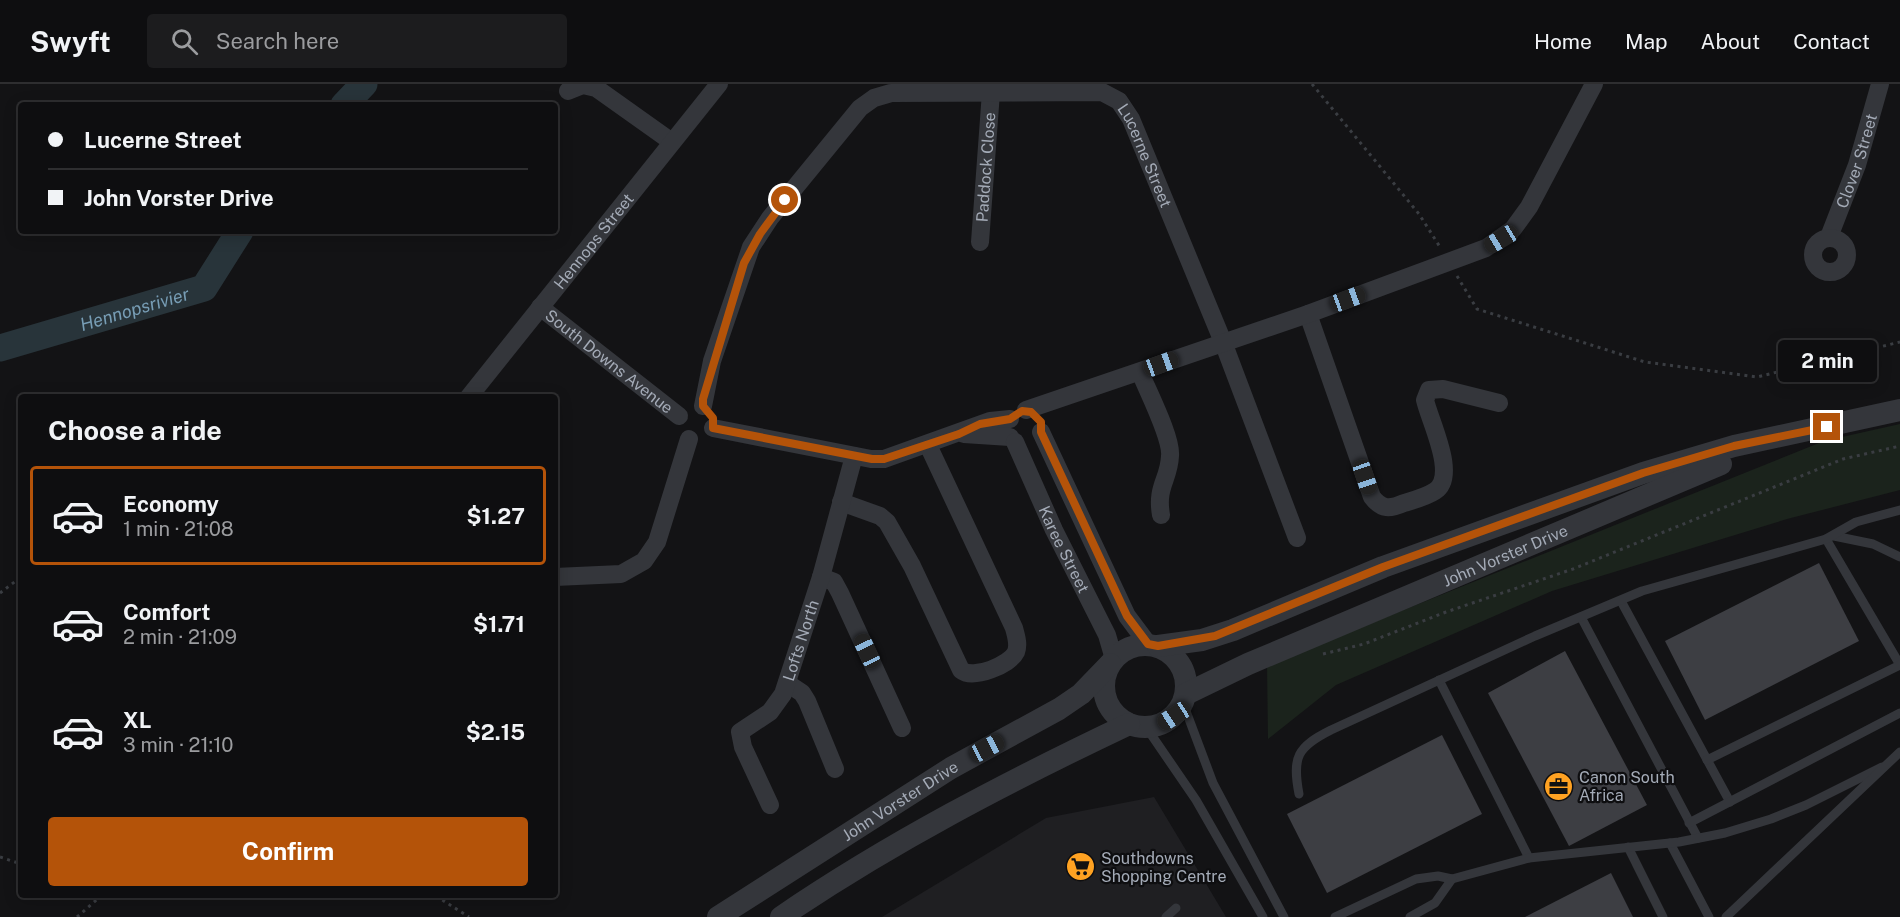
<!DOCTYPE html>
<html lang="en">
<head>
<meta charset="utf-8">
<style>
	body { margin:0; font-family:"Public Sans",sans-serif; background:#1c1c1e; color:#f1f3f6; height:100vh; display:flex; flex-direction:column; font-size:22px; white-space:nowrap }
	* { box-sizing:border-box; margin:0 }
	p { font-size:20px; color:#9b9c9f }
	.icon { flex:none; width:33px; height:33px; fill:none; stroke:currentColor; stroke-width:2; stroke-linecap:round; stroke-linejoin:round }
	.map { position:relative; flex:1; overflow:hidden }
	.details { position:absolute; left:18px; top:310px; width:540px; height:504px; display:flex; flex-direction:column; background:#0e0e10; border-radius:6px; box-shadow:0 3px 15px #0003,0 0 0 2px #2e2e30 }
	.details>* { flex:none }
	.hud { position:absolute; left:18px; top:18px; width:540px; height:132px; border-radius:6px; box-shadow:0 3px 15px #0003,0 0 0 2px #2e2e30; display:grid; align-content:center; height:132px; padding:0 30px; background:#0e0e10 }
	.end { position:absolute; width:27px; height:27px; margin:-14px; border:8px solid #b45309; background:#fff; box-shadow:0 0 0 3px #fff }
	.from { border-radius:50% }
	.bubble { position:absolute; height:42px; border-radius:6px; background:#0e0e10; box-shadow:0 3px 15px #0003,0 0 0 2px #2e2e30; font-size:20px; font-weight:700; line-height:42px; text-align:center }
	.car { position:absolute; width:18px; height:36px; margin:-18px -9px; border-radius:8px; box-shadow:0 0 4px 2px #0007; background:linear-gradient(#222 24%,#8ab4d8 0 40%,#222 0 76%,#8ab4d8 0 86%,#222 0) }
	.hud b { display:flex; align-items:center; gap:21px; height:57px; font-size:22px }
	.hud b+b { border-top:2px solid #2e2e30 }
	.hud i { width:15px; height:15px; background:#f1f3f6 }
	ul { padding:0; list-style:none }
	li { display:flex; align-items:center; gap:18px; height:99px; margin:0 12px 9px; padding:0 18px; border:3px solid transparent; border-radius:6px }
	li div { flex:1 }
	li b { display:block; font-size:22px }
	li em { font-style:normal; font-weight:700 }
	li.on { border-color:#b45309 }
	li>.icon { width:54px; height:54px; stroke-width:1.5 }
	h2 { padding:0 30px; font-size:27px; line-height:72px }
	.button { display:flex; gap:12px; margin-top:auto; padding:12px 30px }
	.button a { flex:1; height:69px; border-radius:6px; background:#b45309; color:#fff; font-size:24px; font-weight:700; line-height:69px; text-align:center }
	header { display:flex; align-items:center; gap:36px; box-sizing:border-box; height:84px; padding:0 30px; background:#0e0e10; border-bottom:2px solid #2e2e30 }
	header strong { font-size:28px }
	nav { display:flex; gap:33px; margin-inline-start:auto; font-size:21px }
	.search { width:420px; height:54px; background:#1c1c1e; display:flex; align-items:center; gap:15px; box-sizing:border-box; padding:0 21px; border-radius:6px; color:#9b9c9f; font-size:22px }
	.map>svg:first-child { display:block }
	.built { fill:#1f1f22 }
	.green { fill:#1b231c }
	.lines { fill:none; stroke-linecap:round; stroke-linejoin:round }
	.river { stroke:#28343a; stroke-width:27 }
	.building { fill:#3d3e43 }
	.path { stroke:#3a3d42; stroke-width:3; stroke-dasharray:3 4.5; stroke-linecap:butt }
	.service { stroke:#34363b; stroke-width:9 }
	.minor { stroke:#34363b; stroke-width:18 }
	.tertiary { stroke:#34363b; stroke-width:22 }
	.route { stroke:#b45309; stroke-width:8 }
	.labels { text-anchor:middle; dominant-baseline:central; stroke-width:4.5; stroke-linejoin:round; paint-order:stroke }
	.street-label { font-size:16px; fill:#a4abb7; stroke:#0e0e10 }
	.poi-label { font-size:16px; fill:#a4abb7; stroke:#0e0e10; text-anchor:start }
	.water-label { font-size:18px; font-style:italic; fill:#779db5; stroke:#0e0e10 }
</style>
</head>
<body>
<header>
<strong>Swyft</strong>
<div class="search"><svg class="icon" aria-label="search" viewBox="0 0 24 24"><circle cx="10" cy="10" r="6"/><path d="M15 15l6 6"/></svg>Search here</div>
<nav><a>Home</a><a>Map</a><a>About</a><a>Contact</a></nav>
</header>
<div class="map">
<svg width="1900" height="833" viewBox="0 0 1900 833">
	<rect width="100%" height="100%" fill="#131315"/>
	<polygon class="built" points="1154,713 1226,833 882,833 1046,734"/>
	<polygon class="green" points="1900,340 1900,406 1787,435 1552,507 1336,601 1268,655 1267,581 1824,357"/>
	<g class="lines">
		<g class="river">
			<polyline points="344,21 364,0"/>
			<path id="s1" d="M0,264L204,204L240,147"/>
		</g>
	</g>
	<g class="building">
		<polygon points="1819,479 1859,557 1705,636 1665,557"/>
		<polygon points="1565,567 1647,721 1569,762 1488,609"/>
		<polygon points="1442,651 1482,730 1327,809 1287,730"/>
		<polygon points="1611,789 1633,833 1525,833"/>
	</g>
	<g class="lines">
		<g class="path">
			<polyline points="1312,0 1419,130 1440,163"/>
			<polyline points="1457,192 1477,225 1645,278 1757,293 1900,258"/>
			<polyline points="0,509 21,493"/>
			<polyline points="1323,570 1364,560 1446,528 1573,485 1843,375 1900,362"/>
			<polyline points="0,773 21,780"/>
			<polyline points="436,812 469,833"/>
			<polyline points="77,833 101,812"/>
		</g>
		<g class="service">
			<polyline points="1834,452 1873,460 1900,473"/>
			<polyline points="1826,455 1900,581"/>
			<polyline points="1621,517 1730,718"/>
			<polyline points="1581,533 1698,754"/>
			<polyline points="1439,596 1529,774"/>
			<polyline points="1183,619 1213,699 1284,833"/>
			<polyline points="1146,643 1196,716 1263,833"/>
			<polyline points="1707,676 1900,581"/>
			<path d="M1299,710C1292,673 1297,663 1331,646L1535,552L1642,507L1826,455L1856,438L1900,426"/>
			<polyline points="1689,739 1900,629"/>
			<polyline points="1670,759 1709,833"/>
			<polyline points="1628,763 1663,833"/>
			<polyline points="1166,833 1176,824"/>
			<polyline points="1335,833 1416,795 1438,792 1452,795 1529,774 1679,758 1725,749 1771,735 1806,721 1882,683"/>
			<polyline points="1410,833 1435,819 1452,795"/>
			<polyline points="1726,833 1900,668"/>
		</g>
		<g class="minor">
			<polyline points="568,7 583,1 596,4 672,58"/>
			<path id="s2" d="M1829,153L1857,81L1880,0"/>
			<circle cx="1830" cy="171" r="17"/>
			<path id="s3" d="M980,158L991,8"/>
			<path id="s4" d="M540,223L679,332"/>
			<path d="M1308,230L1372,413C1382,426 1390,425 1404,419C1414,416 1426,413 1435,407C1458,392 1430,338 1425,316L1429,306L1443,305L1499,319"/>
			<path d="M1140,288C1148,308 1172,354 1170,372C1169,396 1156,402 1161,431"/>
			<path id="s5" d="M468,314L719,0"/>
			<path id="s6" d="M703,322L712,277L751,163L770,134L860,24L874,14L891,9L1102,8L1119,17L1131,35L1223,258L1297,454"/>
			<polyline points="1026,326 1308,230 1486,164 1513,145 1529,123 1594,0"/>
			<polyline points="713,344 871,375 884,375 990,337 1010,335"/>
			<polyline points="1041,348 1127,532 1148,560"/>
			<polyline points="964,350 1010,353"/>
			<path id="s7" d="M1015,358L1054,446L1107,551L1114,575"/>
			<path d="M841,418L880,432L887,438L912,482L961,586C973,596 1010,581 1016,568C1019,560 1016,552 1014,544L928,361"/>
			<polyline points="555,493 621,490 644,477 657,458 689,355"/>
			<polyline points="821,493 834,498 840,509 902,644"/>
			<polyline points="787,599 802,609 807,617 835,685"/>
			<path id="s8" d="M770,721L743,663L740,648L770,628L783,610L821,493L854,372"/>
		</g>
		<g class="tertiary">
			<circle cx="1145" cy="602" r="41"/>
			<polyline points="1158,562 1202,556 1233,546 1383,483 1643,389 1734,362 1900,326"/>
			<path id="s9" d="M1186,610L1248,580L1721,380"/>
			<path id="s10" d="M718,833L951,684L1059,625L1081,610L1110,580"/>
			<path d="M781,833C891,758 1009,697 1129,640"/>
		</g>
	</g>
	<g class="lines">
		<polyline class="route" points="785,116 760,150 744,179 703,315 703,322 713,334 713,344 872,375 884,375 959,350 980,340 1010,335 1022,327 1031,328 1041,338 1041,348 1127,532 1148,560 1158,562 1215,552 1383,483 1643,389 1734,362 1827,343"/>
	</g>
	<defs>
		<symbol id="office-disc" viewBox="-11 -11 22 22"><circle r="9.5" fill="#ffa222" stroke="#0e0e10"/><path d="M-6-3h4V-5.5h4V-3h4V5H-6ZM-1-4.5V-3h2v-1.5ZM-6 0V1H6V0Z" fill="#111"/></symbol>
		<symbol id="supermarket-disc" viewBox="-11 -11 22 22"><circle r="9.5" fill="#ffa222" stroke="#0e0e10"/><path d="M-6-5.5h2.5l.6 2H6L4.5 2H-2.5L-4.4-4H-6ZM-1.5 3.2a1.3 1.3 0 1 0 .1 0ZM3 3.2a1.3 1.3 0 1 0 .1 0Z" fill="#111"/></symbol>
	</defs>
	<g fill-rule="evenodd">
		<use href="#office-disc" x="1542" y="686" width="33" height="33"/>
		<use href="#supermarket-disc" x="1064" y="766" width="33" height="33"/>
	</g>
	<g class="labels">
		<g class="street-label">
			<text stroke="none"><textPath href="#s6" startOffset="669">Lucerne Street</textPath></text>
			<text stroke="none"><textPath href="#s2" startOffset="81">Clover Street</textPath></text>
			<text stroke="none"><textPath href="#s3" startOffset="75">Paddock Close</textPath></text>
			<text stroke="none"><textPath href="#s5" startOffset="201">Hennops Street</textPath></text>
			<text stroke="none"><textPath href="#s4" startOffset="88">South Downs Avenue</textPath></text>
			<text stroke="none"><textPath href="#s7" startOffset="118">Karee Street</textPath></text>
			<text stroke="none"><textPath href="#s9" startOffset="348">John Vorster Drive</textPath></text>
			<text stroke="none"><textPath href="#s8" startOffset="194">Lofts North</textPath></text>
			<text stroke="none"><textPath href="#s10" startOffset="216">John Vorster Drive</textPath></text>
		</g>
		<g class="poi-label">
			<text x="1579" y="693">Canon South<tspan x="1579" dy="18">Africa</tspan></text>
			<text x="1101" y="774">Southdowns<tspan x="1101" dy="18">Shopping Centre</tspan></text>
		</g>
		<g class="water-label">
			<text stroke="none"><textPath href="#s1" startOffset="140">Hennopsrivier</textPath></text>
		</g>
	</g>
</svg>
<i class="end from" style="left:785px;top:116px"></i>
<i class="end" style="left:1827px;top:343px"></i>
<div class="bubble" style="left:1778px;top:256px;width:99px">2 min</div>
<i class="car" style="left:1501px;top:155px;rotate:239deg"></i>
<i class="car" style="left:1348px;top:215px;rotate:70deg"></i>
<i class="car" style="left:1161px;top:280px;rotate:70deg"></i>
<i class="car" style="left:1365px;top:393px;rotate:161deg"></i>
<i class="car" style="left:867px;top:567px;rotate:335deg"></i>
<i class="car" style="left:1174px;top:632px;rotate:237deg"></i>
<i class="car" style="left:987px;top:664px;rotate:62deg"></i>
<div class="hud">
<b><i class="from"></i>Lucerne Street</b>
<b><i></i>John Vorster Drive</b>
</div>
<section class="details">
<h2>Choose a ride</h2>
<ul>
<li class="on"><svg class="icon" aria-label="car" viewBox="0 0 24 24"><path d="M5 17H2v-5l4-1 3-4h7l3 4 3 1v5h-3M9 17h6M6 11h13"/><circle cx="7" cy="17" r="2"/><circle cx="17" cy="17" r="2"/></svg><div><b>Economy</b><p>1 min · 21:08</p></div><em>$1.27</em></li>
<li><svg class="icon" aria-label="car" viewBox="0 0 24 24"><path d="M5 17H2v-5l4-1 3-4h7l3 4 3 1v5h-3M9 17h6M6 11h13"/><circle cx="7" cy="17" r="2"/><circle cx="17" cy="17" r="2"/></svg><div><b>Comfort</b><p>2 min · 21:09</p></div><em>$1.71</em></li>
<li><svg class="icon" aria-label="car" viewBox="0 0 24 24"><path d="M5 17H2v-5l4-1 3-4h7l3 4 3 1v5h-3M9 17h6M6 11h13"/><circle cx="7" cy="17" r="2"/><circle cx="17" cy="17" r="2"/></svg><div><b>XL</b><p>3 min · 21:10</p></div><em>$2.15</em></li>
</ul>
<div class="button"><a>Confirm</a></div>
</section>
</div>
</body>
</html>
